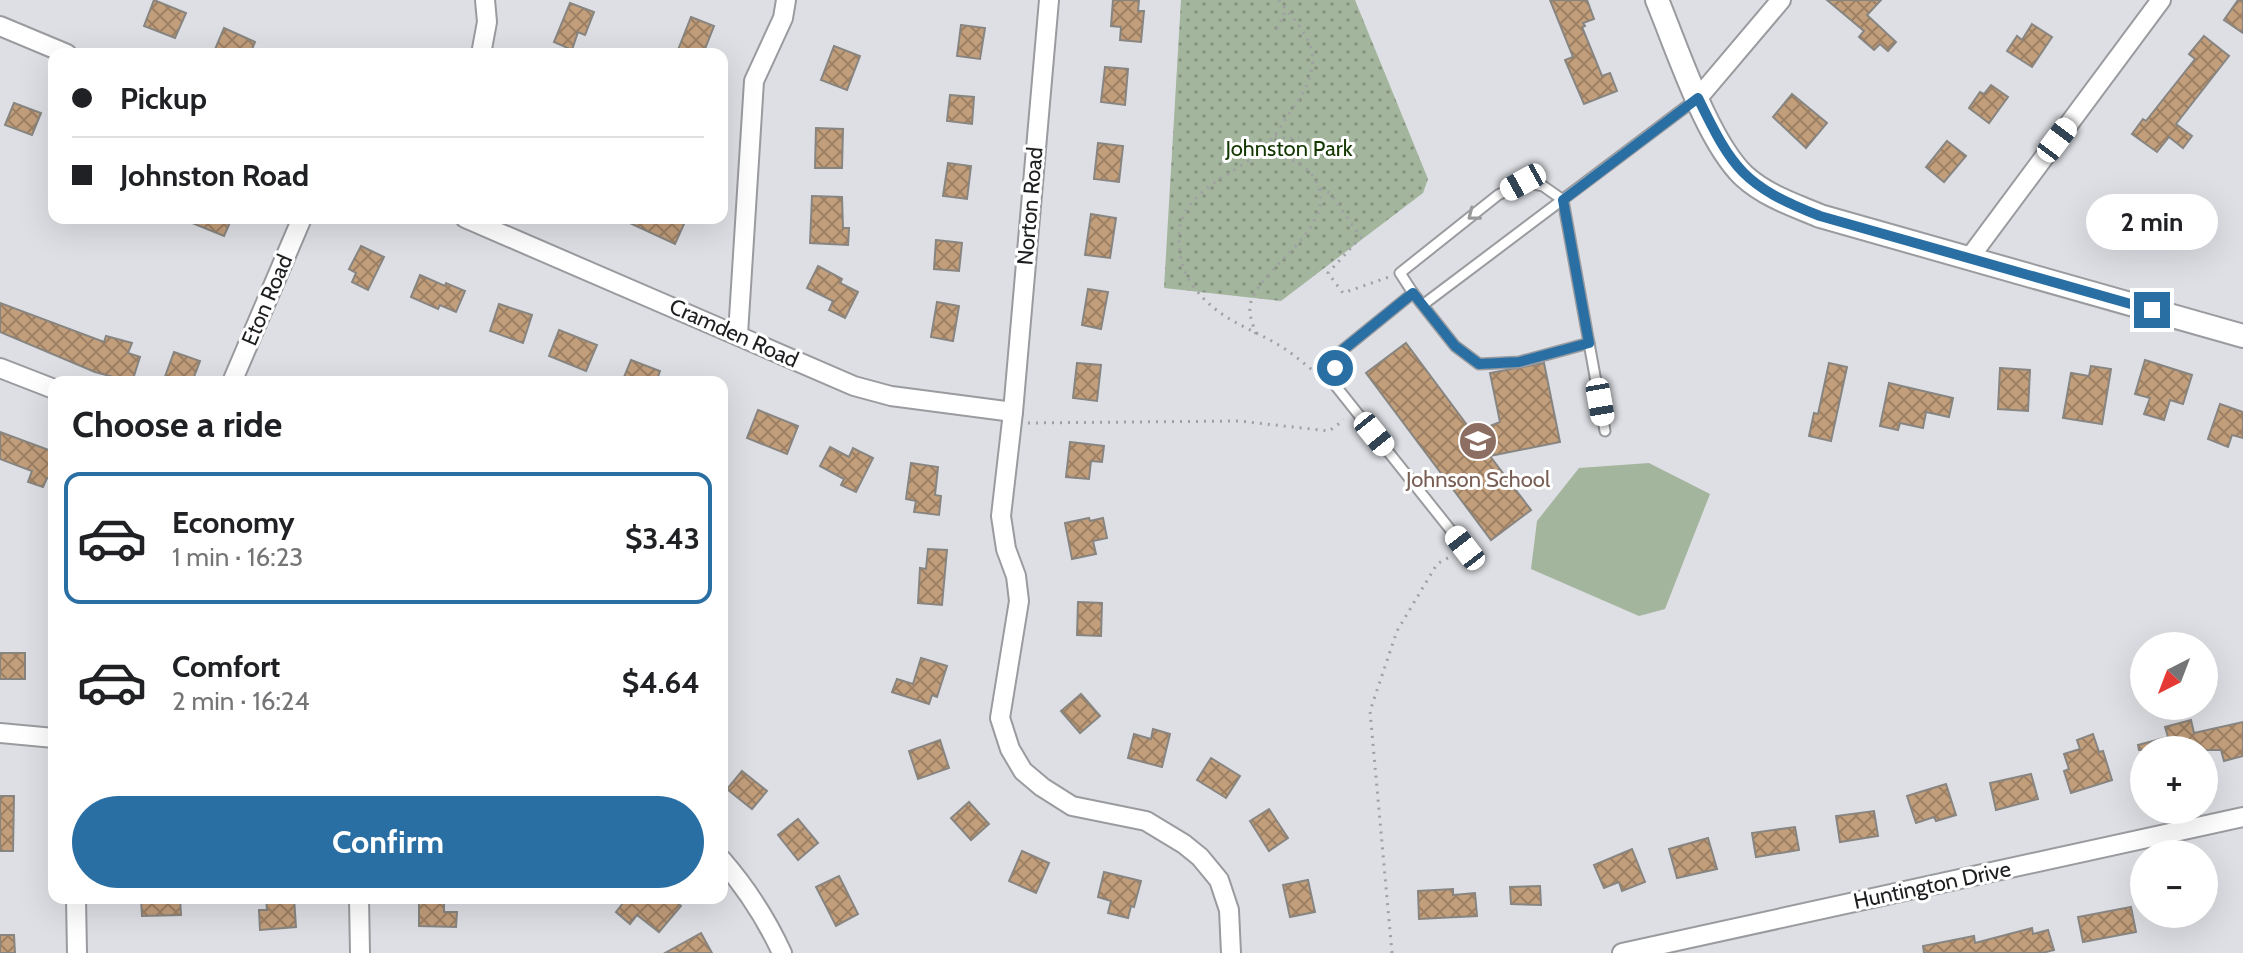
<!DOCTYPE html>
<html lang="en">
<head>
<meta charset="utf-8">
<style>
	body { margin:0; font-family:Cabin,sans-serif; background:#f6f6f6; color:#202124; height:100vh; display:flex; flex-direction:column; font-size:30px; white-space:nowrap }
	* { box-sizing:border-box; margin:0 }
	p { font-size:26px; color:#757577 }
	.icon { flex:none; width:44px; height:44px; fill:none; stroke:currentColor; stroke-width:2; stroke-linecap:round; stroke-linejoin:round }
	.map { position:relative; flex:1; overflow:hidden }
	.panel { position:absolute; left:48px; top:376px; width:680px; height:528px; display:flex; flex-direction:column; background:#fff; border-radius:16px; box-shadow:0 8px 32px #0002 }
	.panel>* { flex:none }
	.guide { position:absolute; left:48px; top:48px; width:680px; height:176px; border-radius:16px; box-shadow:0 8px 32px #0002; display:grid; align-content:center; height:176px; padding:0 24px; background:#fff }
	.needle { width:52px; rotate:222deg }
	.fabs { position:absolute; left:2130px; top:632px; display:grid; gap:16px }
	.fabs a { display:grid; place-items:center; width:88px; height:88px; border-radius:50%; background:#fff; box-shadow:0 8px 32px #0002; font-size:40px }
	.end { position:absolute; width:36px; height:36px; margin:-18px; border:10px solid #296fa4; background:#fff; box-shadow:0 0 0 4px #fff }
	.from { border-radius:50% }
	.bubble { position:absolute; height:56px; border-radius:28px; background:#fff; box-shadow:0 8px 32px #0002; font-size:26px; font-weight:700; line-height:56px; text-align:center }
	.car { position:absolute; width:24px; height:48px; margin:-24px -12px; border-radius:10px; box-shadow:0 0 6px 2px #0007; background:linear-gradient(#fff 24%,#345 0 40%,#fff 0 76%,#345 0 86%,#fff 0) }
	.guide b { display:flex; align-items:center; gap:28px; height:76px; font-size:30px }
	.guide b+b { border-top:2px solid #e0e0e0 }
	.guide i { width:20px; height:20px; background:#202124 }
	ul { padding:0; list-style:none }
	li { display:flex; align-items:center; gap:24px; height:132px; margin:0 16px 12px; padding:0 8px; border:4px solid transparent; border-radius:16px }
	li div { flex:1 }
	li b { display:block; font-size:30px }
	li em { font-style:normal; font-weight:700 }
	li.selected { border-color:#296fa4 }
	li>.icon { width:72px; height:72px; stroke-width:1.5 }
	h2 { padding:0 24px; font-size:36px; line-height:96px }
	.button { display:flex; gap:16px; margin-top:auto; padding:16px 24px }
	.button a { flex:1; height:92px; border-radius:48px; background:#296fa4; color:#fff; font-size:32px; font-weight:700; line-height:92px; text-align:center }
	.map>svg:first-child { display:block }
	.grass { fill:#a4b59d }
	.park { fill:url(#park-dots) }
	.building { fill:url(#building-cross-hatch); stroke:#888581; stroke-width:2 }
	.lines { fill:none; stroke-linecap:round; stroke-linejoin:round }
	.service-casing { stroke:#999b9f; stroke-width:13 }
	.minor-casing { stroke:#999b9f; stroke-width:22 }
	.tertiary-casing { stroke:#999b9f; stroke-width:26 }
	.path { stroke:#9ea0a4; stroke-width:3; stroke-dasharray:2 6; stroke-linecap:butt }
	.service { stroke:#fff; stroke-width:9 }
	.minor { stroke:#fff; stroke-width:18 }
	.tertiary { stroke:#fff; stroke-width:22 }
	.oneway { stroke:#999a9b }
	.route { stroke:#296fa4; stroke-width:10 }
	.labels { text-anchor:middle; dominant-baseline:central; stroke-width:6; stroke-linejoin:round; paint-order:stroke }
	.park-label { font-size:22px; fill:#133700; stroke:#fff }
	.street-label { font-size:22px; fill:#1d1e20; stroke:#fff }
	.education-label { font-size:22px; fill:#785e54; stroke:#fff }
</style>
</head>
<body>
<div class="map">
<svg width="2243" height="953" viewBox="0 0 2243 953">
	<defs>
		<pattern id="park-dots" width="8" height="8" patternUnits="userSpaceOnUse" patternTransform="scale(2)"><rect width="8" height="8" fill="#a4b59d"/><path d="M2 2h.1M6 6h.1" fill="none" stroke="#859380" stroke-width="1.8" stroke-linecap="round"/></pattern>
		<pattern id="building-cross-hatch" width="8" height="8" patternUnits="userSpaceOnUse" patternTransform="scale(2)"><rect width="8" height="8" fill="#c29e7b"/><path d="M0 0l8 8M0 8l8-8" fill="none" stroke="#9d8064"/></pattern>
	</defs>
	<rect width="100%" height="100%" fill="#dddfe4"/>
	<polygon class="grass" points="1649,463 1710,494 1665,609 1639,616 1531,569 1537,521 1579,468"/>
	<polygon class="park" points="1181,0 1355,0 1428,179 1423,193 1281,301 1164,288"/>
	<g class="building">
		<polygon points="154,0 186,13 175,38 144,26"/>
		<polygon points="1113,0 1139,0 1138,11 1144,11 1141,42 1120,40 1121,27 1111,26"/>
		<polygon points="1550,0 1587,0 1594,19 1583,23 1585,26 1582,27 1602,76 1610,73 1617,91 1584,104 1565,60 1573,57"/>
		<polygon points="1827,0 1881,0 1867,15 1896,42 1888,51 1880,44 1874,50 1859,37 1864,31"/>
		<polygon points="2238,0 2243,0 2243,33 2224,20"/>
		<polygon points="570,3 594,12 585,35 578,32 572,50 554,42"/>
		<polygon points="691,17 714,26 703,54 688,54 678,50"/>
		<polygon points="2032,24 2052,37 2032,67 2007,51 2017,36 2022,40"/>
		<polygon points="961,25 985,28 980,59 957,56"/>
		<polygon points="224,28 255,42 250,54 213,54"/>
		<polygon points="2204,36 2229,56 2176,124 2192,136 2183,148 2169,137 2157,152 2132,134 2143,119 2146,121 2195,59 2189,54"/>
		<polygon points="834,46 860,56 847,90 821,80"/>
		<polygon points="1105,67 1128,69 1125,105 1101,102"/>
		<polygon points="1991,85 2008,97 1989,123 1969,108 1980,92 1984,94"/>
		<polygon points="1792,94 1827,123 1806,148 1773,117"/>
		<polygon points="950,95 974,97 972,124 947,121"/>
		<polygon points="14,103 41,113 32,135 5,125"/>
		<polygon points="816,128 843,129 842,168 815,168"/>
		<polygon points="1947,141 1966,156 1944,182 1926,167"/>
		<polygon points="1098,143 1123,146 1119,182 1094,179"/>
		<polygon points="948,163 971,166 967,199 943,196"/>
		<polygon points="812,196 842,197 843,228 849,228 848,245 810,243"/>
		<polygon points="1091,214 1116,218 1110,258 1085,255"/>
		<polygon points="180,218 232,218 224,236"/>
		<polygon points="619,218 671,218 684,224 675,244"/>
		<polygon points="936,240 962,243 959,271 934,269"/>
		<polygon points="361,246 384,257 368,290 352,282 356,273 349,269"/>
		<polygon points="818,266 842,279 840,283 858,292 845,318 829,310 833,301 807,288"/>
		<polygon points="420,275 445,286 446,283 465,291 456,312 440,305 438,309 411,297"/>
		<polygon points="1088,289 1108,292 1101,329 1082,325"/>
		<polygon points="937,302 959,306 953,341 931,337"/>
		<polygon points="0,303 104,342 106,336 132,343 128,353 140,357 132,382 95,372 0,332"/>
		<polygon points="499,304 532,315 523,343 490,331"/>
		<polygon points="559,330 597,345 586,371 549,356"/>
		<polygon points="1406,343 1473,433 1500,422 1490,373 1544,363 1560,442 1490,456 1531,510 1491,540 1366,373"/>
		<polygon points="174,352 200,361 192,382 163,382"/>
		<polygon points="631,360 660,371 656,382 622,382"/>
		<polygon points="2145,360 2192,375 2183,404 2170,400 2164,420 2144,414 2150,398 2135,394"/>
		<polygon points="1077,363 1101,365 1097,401 1073,398"/>
		<polygon points="1829,363 1847,367 1831,441 1809,436 1814,413 1818,414"/>
		<polygon points="2091,366 2111,369 2102,424 2063,418 2071,373 2089,376"/>
		<polygon points="2000,368 2030,370 2028,411 1998,409"/>
		<polygon points="1889,383 1953,398 1949,417 1926,412 1923,428 1900,423 1898,430 1880,426"/>
		<polygon points="2220,404 2243,412 2243,438 2232,435 2228,447 2208,439"/>
		<polygon points="758,410 798,426 787,454 747,438"/>
		<polygon points="0,432 54,452 54,480 47,478 43,487 28,482 32,471 0,459"/>
		<polygon points="1070,442 1104,446 1102,462 1091,461 1089,479 1066,477"/>
		<polygon points="830,447 849,457 853,448 873,458 856,492 841,485 844,479 820,466"/>
		<polygon points="911,463 938,467 935,495 941,496 939,515 914,512 916,501 906,499"/>
		<polygon points="1089,518 1090,521 1103,518 1107,538 1093,541 1096,554 1072,559 1065,523"/>
		<polygon points="928,549 947,550 942,605 918,603 920,568 926,569"/>
		<polygon points="1078,602 1102,603 1101,636 1077,635"/>
		<rect x="0" y="653" width="25" height="26"/>
		<polygon points="921,658 947,666 937,697 932,695 929,704 892,692 897,679 913,684"/>
		<polygon points="1081,694 1100,716 1080,733 1061,711"/>
		<polygon points="2191,720 2194,733 2243,722 2243,756 2224,761 2221,750 2139,750 2138,745 2168,737 2165,727"/>
		<polygon points="1153,729 1170,734 1162,767 1128,758 1134,734 1151,739"/>
		<polygon points="2093,734 2099,752 2103,751 2112,780 2071,793 2064,771 2069,769 2064,754 2080,749 2077,740"/>
		<polygon points="940,740 949,768 918,779 909,751"/>
		<polygon points="1211,758 1240,776 1226,798 1197,780"/>
		<polygon points="742,771 767,791 752,809 727,789"/>
		<polygon points="2031,774 2038,799 1996,810 1990,783"/>
		<polygon points="1946,784 1956,815 1936,821 1934,817 1916,823 1907,796"/>
		<polygon points="0,796 14,796 13,851 0,851"/>
		<polygon points="969,802 989,824 971,840 951,818"/>
		<polygon points="1269,809 1288,838 1269,851 1250,821"/>
		<polygon points="1874,811 1878,836 1840,842 1836,816"/>
		<polygon points="798,819 818,843 798,860 778,835"/>
		<polygon points="1795,827 1799,850 1756,857 1752,833"/>
		<polygon points="1708,838 1717,869 1677,878 1669,849"/>
		<polygon points="1632,849 1645,882 1622,891 1619,882 1604,888 1594,865"/>
		<polygon points="1022,851 1049,863 1036,893 1009,881"/>
		<polygon points="1104,872 1141,881 1134,907 1131,906 1128,918 1108,913 1111,901 1098,897"/>
		<polygon points="839,876 858,914 836,926 816,887"/>
		<polygon points="1308,880 1315,912 1290,917 1283,885"/>
		<polygon points="1540,886 1541,905 1511,904 1510,887"/>
		<polygon points="1453,889 1453,895 1475,893 1477,916 1419,919 1418,891"/>
		<polygon points="141,898 180,898 181,915 142,916"/>
		<polygon points="266,898 294,898 296,927 260,930 259,910 267,910"/>
		<polygon points="419,898 444,898 444,912 457,912 456,927 419,926"/>
		<polygon points="627,898 671,898 681,906 659,932 637,915 630,924 616,912"/>
		<polygon points="2131,907 2136,932 2083,942 2078,917"/>
		<polygon points="2032,928 2033,934 2048,930 2054,950 2042,953 1924,953 1923,946 1974,936 1975,943"/>
		<polygon points="701,933 712,953 665,953"/>
		<polygon points="0,935 14,935 15,953 0,953"/>
	</g>
	<g class="lines">
		<defs>
			<g id="service">
				<polyline points="1413,293 1455,346 1479,364 1519,362 1589,343"/>
				<polyline points="1424,304 1695,100"/>
				<polyline points="1465,548 1335,385 1339,353 1413,293 1400,273 1498,195 1523,182 1543,186 1563,200 1605,431"/>
			</g>
			<g id="minor">
				<polyline points="1049,0 1013,412 1001,516 1006,549 1016,576 1019,601 1000,718 1010,749 1023,771 1042,787 1072,806 1146,821 1184,844 1200,857 1219,880 1229,910 1231,953"/>
				<polyline points="0,26 67,54"/>
				<polyline points="481,54 487,22 485,0"/>
				<polyline points="1698,98 1781,0"/>
				<polyline points="465,218 854,386 891,396 1013,412"/>
				<polyline points="1970,257 2161,0"/>
				<polyline points="738,334 754,81 783,18 786,0"/>
				<polyline points="0,368 54,389"/>
				<polyline points="232,382 302,218"/>
				<polyline points="0,733 54,738"/>
				<path d="M722,860C747,889 766,918 782,953"/>
				<polyline points="76,898 77,953"/>
				<polyline points="359,898 360,953"/>
				<polyline points="1622,953 2243,817"/>
			</g>
			<path id="tertiary" d="M1657,0C1677,48 1707,141 1744,176C1766,196 1794,205 1820,216L2243,336"/>
		</defs>
		<use href="#service" class="service-casing"/>
		<use href="#minor" class="minor-casing"/>
		<use href="#tertiary" class="tertiary-casing"/>
		<g class="path">
			<path d="M1279,0C1290,15 1308,33 1312,51C1315,70 1307,88 1297,102C1284,121 1273,141 1256,155C1225,180 1178,193 1179,240C1179,258 1183,271 1193,286C1219,321 1248,326 1282,347C1296,356 1308,367 1321,377"/>
			<polyline points="1277,29 1286,10"/>
			<polyline points="1275,135 1287,139 1299,138"/>
			<polyline points="1320,189 1330,193 1361,237 1328,273 1343,293 1389,277"/>
			<path d="M1256,334C1252,322 1247,311 1252,299C1267,263 1339,225 1316,181C1304,159 1280,156 1258,154"/>
			<polyline points="1028,423 1239,421 1329,431 1344,420"/>
			<polyline points="1392,953 1370,711 1397,631 1437,564 1453,555"/>
		</g>
		<use href="#service" class="service"/>
		<use href="#minor" class="minor"/>
		<use href="#tertiary" class="tertiary"/>
	</g>
	<defs><path id="oneway-chevron" d="M-2-3.5L2.5 0L-2 3.5" fill="none" stroke-width="1.6" stroke-linecap="round" stroke-linejoin="round" transform="scale(2)"/></defs>
	<use class="oneway" href="#oneway-chevron" transform="translate(1473 215) rotate(142)"/>
	<g class="lines">
		<path class="route" d="M1335,368L1339,353L1413,293L1455,346L1479,364L1519,362L1589,343L1563,200L1698,98C1733,170 1744,186 1820,216L2152,310"/>
	</g>
	<defs>
		<symbol id="school-disc" viewBox="-11 -11 22 22"><circle r="9.5" fill="#8d6e63" stroke="#fff"/><path d="M0-5L7-2L0 1L-7-2ZM-4 1L0 2.5L4 1V4Q0 6-4 4Z" fill="#fff"/></symbol>
	</defs>
	<g fill-rule="evenodd">
		<use href="#school-disc" x="1456" y="419" width="44" height="44"/>
	</g>
	<g class="labels">
		<g class="park-label">
			<text x="1289" y="148">Johnston Park</text>
		</g>
		<g class="street-label">
			<text transform="translate(1030 206) rotate(-85)">Norton Road</text>
			<text transform="translate(267 300) rotate(-67)">Eton Road</text>
			<text transform="translate(734 333) rotate(24)">Cramden Road</text>
			<text transform="translate(1932 885) rotate(-12)">Huntington Drive</text>
		</g>
		<g class="education-label">
			<text x="1478" y="479">Johnson School</text>
		</g>
	</g>
</svg>
<div class="fabs">
<a><svg class="needle" viewBox="-14 -14 28 28"><path d="M0-13l5 13h-10z" fill="#e53935"/><path d="M0 13l5-13h-10z" fill="#757577"/></svg></a>
<a>+</a>
<a>−</a>
</div>
<i class="end from" style="left:1335px;top:368px"></i>
<i class="end" style="left:2152px;top:310px"></i>
<div class="bubble" style="left:2086px;top:194px;width:132px">2 min</div>
<i class="car" style="left:2057px;top:140px;rotate:37deg"></i>
<i class="car" style="left:1523px;top:182px;rotate:241deg"></i>
<i class="car" style="left:1600px;top:402px;rotate:170deg"></i>
<i class="car" style="left:1374px;top:434px;rotate:141deg"></i>
<i class="car" style="left:1465px;top:548px;rotate:322deg"></i>
<div class="guide">
<b><i class="from"></i>Pickup</b>
<b><i></i>Johnston Road</b>
</div>
<section class="panel">
<h2>Choose a ride</h2>
<ul>
<li class="selected"><svg class="icon" aria-label="car" viewBox="0 0 24 24"><path d="M5 17H2v-5l4-1 3-4h7l3 4 3 1v5h-3M9 17h6M6 11h13"/><circle cx="7" cy="17" r="2"/><circle cx="17" cy="17" r="2"/></svg><div><b>Economy</b><p>1 min · 16:23</p></div><em>$3.43</em></li>
<li><svg class="icon" aria-label="car" viewBox="0 0 24 24"><path d="M5 17H2v-5l4-1 3-4h7l3 4 3 1v5h-3M9 17h6M6 11h13"/><circle cx="7" cy="17" r="2"/><circle cx="17" cy="17" r="2"/></svg><div><b>Comfort</b><p>2 min · 16:24</p></div><em>$4.64</em></li>
</ul>
<div class="button"><a>Confirm</a></div>
</section>
</div>
</body>
</html>
